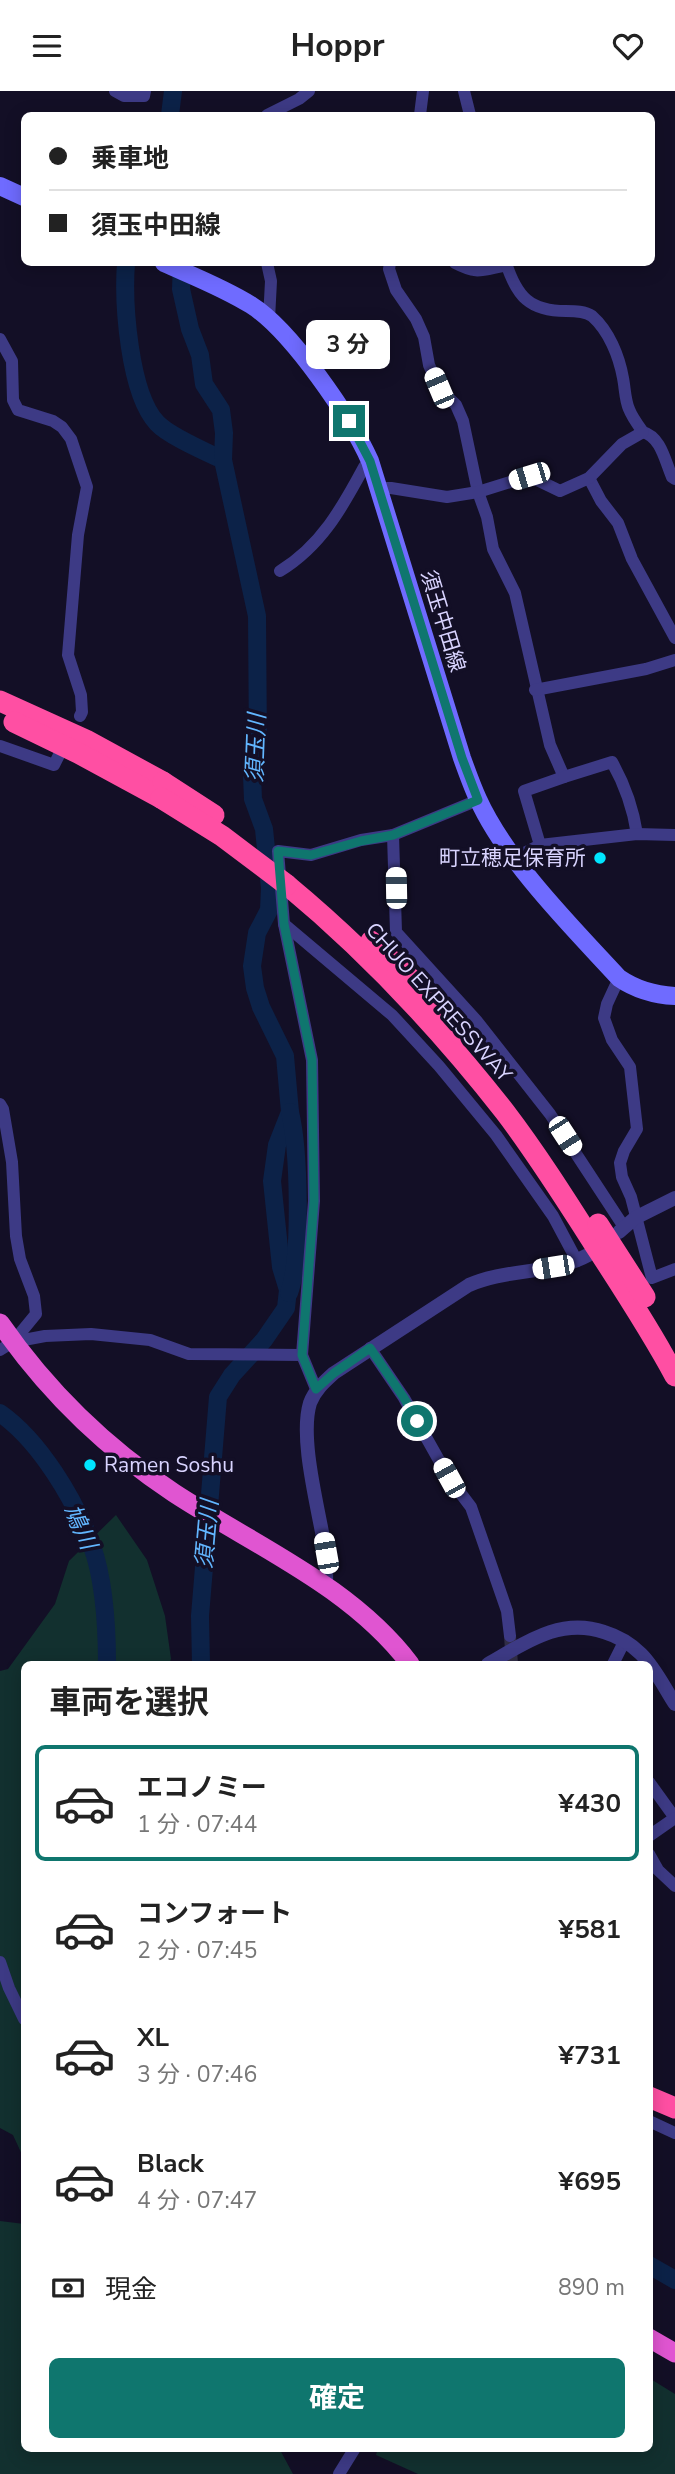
<!DOCTYPE html>
<html lang="ja">
<head>
<meta charset="utf-8">
<style>
	body { margin:0; font-family:"Nunito Sans","Noto Sans JP",sans-serif; background:#f6f6f6; color:#222; height:100vh; display:flex; flex-direction:column; font-size:26px; white-space:nowrap }
	* { box-sizing:border-box; margin:0 }
	p { font-size:23px; color:#767676 }
	.icon { flex:none; width:38px; height:38px; fill:none; stroke:currentColor; stroke-width:2; stroke-linecap:round; stroke-linejoin:round }
	.map { position:relative; flex:1; overflow:hidden }
	.drawer { position:absolute; left:21px; top:1570px; width:632px; height:791px; display:flex; flex-direction:column; background:#fff; border-radius:10px; box-shadow:0 4px 18px #0003 }
	.drawer>* { flex:none }
	.guide { position:absolute; left:21px; top:21px; width:634px; height:154px; border-radius:10px; box-shadow:0 4px 18px #0003; display:grid; align-content:center; height:154px; padding:0 28px; background:#fff }
	.end { position:absolute; width:32px; height:32px; margin:-16px; border:9px solid #0f766e; background:#fff; box-shadow:0 0 0 4px #fff }
	.from { border-radius:50% }
	.bubble { position:absolute; height:49px; border-radius:10px; background:#fff; box-shadow:0 4px 18px #0003; font-size:23px; font-weight:700; line-height:49px; text-align:center }
	.car { position:absolute; width:21px; height:42px; margin:-21px -10px; border-radius:9px; box-shadow:0 0 5px 2px #0007; background:linear-gradient(#fff 24%,#345 0 40%,#fff 0 76%,#345 0 86%,#fff 0) }
	.guide b { display:flex; align-items:center; gap:24px; height:66px; font-size:26px }
	.guide b+b { border-top:2px solid #e0e0e0 }
	.guide i { width:18px; height:18px; background:#222 }
	ul { padding:0; list-style:none }
	li { display:flex; align-items:center; gap:21px; height:116px; margin:0 14px 10px; padding:0 14px; border:4px solid transparent; border-radius:10px }
	li div { flex:1 }
	li b { display:block; font-size:26px }
	li em { font-style:normal; font-weight:700 }
	li.active { border-color:#0f766e }
	li>.icon { width:63px; height:63px; stroke-width:1.5 }
	h2 { padding:0 28px; font-size:32px; line-height:84px }
	.pay { display:flex; align-items:center; gap:18px; height:77px; padding:0 28px; font-size:26px }
	.pay p { margin-inline-start:auto }
	.cta { display:flex; gap:14px; margin-top:auto; padding:14px 28px }
	.cta a { flex:1; height:80px; border-radius:10px; background:#0f766e; color:#fff; font-size:28px; font-weight:700; line-height:80px; text-align:center }
	header { display:flex; justify-content:space-between; align-items:center; height:91px; padding:0 28px; background:#fff; font-size:32px; font-weight:700 }
	.map>svg:first-child { display:block }
	.green { fill:#12302f }
	.lines { fill:none; stroke-linecap:round; stroke-linejoin:round }
	.river { stroke:#0c2248; stroke-width:18 }
	.minor-tunnel { stroke:#312d47; stroke-width:12; stroke-dasharray:12 6; stroke-linecap:butt }
	.minor { stroke:#3d3a85; stroke-width:12 }
	.tertiary { stroke:#3d3a85; stroke-width:14 }
	.secondary { stroke:#6f6bff; stroke-width:18 }
	.trunk { stroke:#e055d1; stroke-width:19 }
	.motorway { stroke:#ff4fa3; stroke-width:21 }
	.motorway-bridge { stroke:#ff4fa3; stroke-width:21 }
	.route { stroke:#0f766e; stroke-width:9 }
	.poi-dot { fill:#00e5ff; stroke:#130f26; stroke-width:2.5 }
	.labels { text-anchor:middle; dominant-baseline:central; stroke-width:7; stroke-linejoin:round; paint-order:stroke }
	.street-label { font-size:21px; fill:#d9d4ff; stroke:#130f26 }
	.poi-label { font-size:21px; fill:#d9d4ff; stroke:#130f26; text-anchor:end }
	.water-label { font-size:23px; font-style:italic; fill:#62b6ff; stroke:#130f26 }
</style>
</head>
<body>
<header><svg class="icon" aria-label="menu" viewBox="0 0 24 24"><path d="M4 6h16M4 12h16M4 18h16"/></svg>Hoppr<svg class="icon" aria-label="heart" viewBox="0 0 24 24"><path d="M12 20l-8-8c-3-5 5-10 8-4 3-6 11-1 8 4z"/></svg></header>
<div class="map">
<svg width="675" height="2383" viewBox="0 0 675 2383">
	<rect width="100%" height="100%" fill="#130f26"/>
	<g class="green">
		<polygon points="116,1424 147,1469 165,1525 171,1568 169,1573 24,1573 24,2068 13,2044 0,2037 0,1580 8,1578 55,1513 69,1470"/>
		<polygon points="0,2130 24,2133 24,2357 238,2357 242,2361 254,2357 279,2357 293,2383 0,2383"/>
		<polygon points="649,2287 675,2303 675,2383 418,2383 376,2364 378,2357 649,2357"/>
	</g>
	<g class="lines">
		<g class="river">
			<polyline points="170,24 173,0"/>
			<path d="M126,172C123,212 129,302 157,332C169,345 206,361 223,369"/>
			<polyline points="182,172 181,198 190,238 200,264 204,293 221,319 224,342 223,369 257,525 258,655 252,685 253,708 264,738 270,797 269,819 257,842 252,875 255,897 261,916 285,965 290,1021 277,1054 272,1090 281,1176 288,1199 286,1217 264,1249 232,1284 218,1306 200,1525 201,1573"/>
			<path d="M289,1202C302,1166 299,1059 290,1021"/>
			<path d="M0,1322C40,1350 75,1409 92,1455C104,1489 107,1537 107,1573"/>
			<polyline points="649,2174 675,2189"/>
		</g>
		<polyline class="minor-tunnel" points="510,1545 512,1573"/>
		<g class="minor">
			<polyline points="115,0 124,5 144,5 145,0"/>
			<polyline points="464,0 470,24"/>
			<polyline points="267,24 299,8 309,0"/>
			<polyline points="420,24 423,0"/>
			<polyline points="267,172 271,190 269,228"/>
			<polyline points="390,172 389,178 396,199 416,228 424,246 429,274 439,297 456,314 463,330 478,401 487,426 493,458 515,502 550,654 564,686 524,700 540,754"/>
			<path d="M455,172C478,184 481,179 507,174"/>
			<path d="M506,172C517,206 530,220 566,220C575,220 585,220 592,225C609,240 619,265 623,287C625,297 625,309 629,318C632,326 638,334 643,341C661,346 665,370 672,386L675,388"/>
			<polyline points="0,248 12,270 13,309 18,319 53,330 62,336 71,348 87,396 78,444 68,564 81,604 82,621 80,625"/>
			<polyline points="589,387 601,410 618,432 632,468 675,547"/>
			<polyline points="378,397 391,397 447,406 478,401 529,385 560,400 589,387 622,353 643,341"/>
			<path d="M280,480C321,455 342,417 364,376L370,370"/>
			<polyline points="535,599 646,578 675,569"/>
			<polyline points="0,655 54,674 59,664"/>
			<path d="M564,686L612,671C625,694 633,717 637,743"/>
			<polyline points="393,744 396,841 476,929 550,1023 624,1136"/>
			<polyline points="514,767 540,754 637,743 675,744"/>
			<polyline points="284,833 392,924 439,975 496,1044 553,1125 577,1170"/>
			<polyline points="619,887 607,913 604,927 612,949 630,976 637,1038 624,1060 620,1072 622,1086 631,1106 652,1187 675,1178"/>
			<polyline points="0,1013 3,1018 12,1071 16,1145 20,1168 34,1205 36,1223 13,1251 0,1259"/>
			<polyline points="13,1251 45,1245 91,1243 150,1249 189,1263 302,1264"/>
			<polyline points="370,1257 404,1307 449,1387 471,1416 507,1520 510,1545"/>
			<polyline points="316,1298 302,1264 314,1110 312,969 284,833 278,760 311,764 361,749 393,744 478,709"/>
			<polyline points="613,1573 624,1551"/>
			<polyline points="649,1691 675,1727"/>
			<polyline points="649,1745 675,1727"/>
			<polyline points="649,1763 658,1779 675,1795"/>
			<polyline points="0,1871 9,1897 24,1928"/>
			<polyline points="649,2030 675,2042"/>
			<polyline points="339,2383 355,2357"/>
		</g>
		<g class="tertiary">
			<polyline points="619,1141 635,1127 675,1107"/>
			<path d="M326,1496C326,1483 327,1470 325,1458C319,1419 299,1348 310,1312C315,1299 324,1291 334,1282L469,1194C507,1177 551,1184 588,1164"/>
			<path d="M488,1573C525,1552 560,1526 604,1541C617,1545 631,1553 641,1563C655,1577 664,1596 675,1613"/>
		</g>
		<g class="secondary">
			<polyline points="0,95 24,106"/>
			<path d="M164,172C193,185 224,197 251,214C291,239 351,327 370,370L462,667C467,681 472,695 478,708C506,770 572,836 619,887C635,898 655,904 675,905"/>
		</g>
		<g class="trunk">
			<path d="M0,1232C47,1300 106,1357 174,1402C255,1455 351,1495 410,1573"/>
			<polyline points="649,2247 675,2262"/>
		</g>
		<g class="motorway">
			<polyline points="0,610 86,649 163,691"/>
			<polyline points="14,631 78,662 161,707"/>
			<path d="M287,794C369,862 440,938 505,1021C537,1063 566,1109 594,1153C622,1196 651,1240 675,1285"/>
			<polyline points="371,850 410,887 460,943"/>
			<polyline points="598,1133 645,1206"/>
			<polyline points="649,2006 675,2017"/>
		</g>
		<g class="motorway-bridge">
			<polyline points="163,691 214,724"/>
			<polyline points="161,707 222,745 287,794"/>
		</g>
	</g>
	<g class="lines">
		<polyline class="route" points="349,330 370,370 462,667 478,709 393,744 361,750 311,764 278,760 284,833 312,969 314,1110 302,1264 316,1298 334,1282 370,1257 404,1307 417,1330"/>
	</g>
	<g class="poi-dot">
		<circle cx="600" cy="767" r="7"/>
		<circle cx="90" cy="1374" r="7"/>
	</g>
	<g class="labels">
		<g class="street-label">
			<text transform="translate(443 530) rotate(73)">須玉中田線</text>
			<text transform="translate(439 911) rotate(48)">CHUO EXPRESSWAY</text>
		</g>
		<g class="poi-label">
			<text x="586" y="767">町立穂足保育所</text>
			<text x="104" y="1374" text-anchor="start">Ramen Soshu</text>
		</g>
		<g class="water-label">
			<text transform="translate(256 657) rotate(-88)">須玉川</text>
			<text transform="translate(80 1436) rotate(65)">鳩川</text>
			<text transform="translate(207 1443) rotate(-85)">須玉川</text>
		</g>
	</g>
</svg>
<i class="end from" style="left:417px;top:1330px"></i>
<i class="end" style="left:349px;top:330px"></i>
<div class="bubble" style="left:306px;top:229px;width:84px">3 分</div>
<i class="car" style="left:439px;top:297px;rotate:337deg"></i>
<i class="car" style="left:529px;top:385px;rotate:253deg"></i>
<i class="car" style="left:396px;top:797px;rotate:359deg"></i>
<i class="car" style="left:565px;top:1045px;rotate:147deg"></i>
<i class="car" style="left:553px;top:1176px;rotate:261deg"></i>
<i class="car" style="left:449px;top:1387px;rotate:331deg"></i>
<i class="car" style="left:326px;top:1462px;rotate:350deg"></i>
<div class="guide">
<b><i class="from"></i>乗車地</b>
<b><i></i>須玉中田線</b>
</div>
<section class="drawer">
<h2>車両を選択</h2>
<ul>
<li class="active"><svg class="icon" aria-label="car" viewBox="0 0 24 24"><path d="M5 17H2v-5l4-1 3-4h7l3 4 3 1v5h-3M9 17h6M6 11h13"/><circle cx="7" cy="17" r="2"/><circle cx="17" cy="17" r="2"/></svg><div><b>エコノミー</b><p>1 分 · 07:44</p></div><em>¥430</em></li>
<li><svg class="icon" aria-label="car" viewBox="0 0 24 24"><path d="M5 17H2v-5l4-1 3-4h7l3 4 3 1v5h-3M9 17h6M6 11h13"/><circle cx="7" cy="17" r="2"/><circle cx="17" cy="17" r="2"/></svg><div><b>コンフォート</b><p>2 分 · 07:45</p></div><em>¥581</em></li>
<li><svg class="icon" aria-label="car" viewBox="0 0 24 24"><path d="M5 17H2v-5l4-1 3-4h7l3 4 3 1v5h-3M9 17h6M6 11h13"/><circle cx="7" cy="17" r="2"/><circle cx="17" cy="17" r="2"/></svg><div><b>XL</b><p>3 分 · 07:46</p></div><em>¥731</em></li>
<li><svg class="icon" aria-label="car" viewBox="0 0 24 24"><path d="M5 17H2v-5l4-1 3-4h7l3 4 3 1v5h-3M9 17h6M6 11h13"/><circle cx="7" cy="17" r="2"/><circle cx="17" cy="17" r="2"/></svg><div><b>Black</b><p>4 分 · 07:47</p></div><em>¥695</em></li>
</ul>
<div class="pay"><svg class="icon" aria-label="cash" viewBox="0 0 24 24"><path d="M3 7h18v10H3z"/><circle cx="12" cy="12" r="2"/></svg>現金<p>890 m</p></div>
<div class="cta"><a>確定</a></div>
</section>
</div>
</body>
</html>
